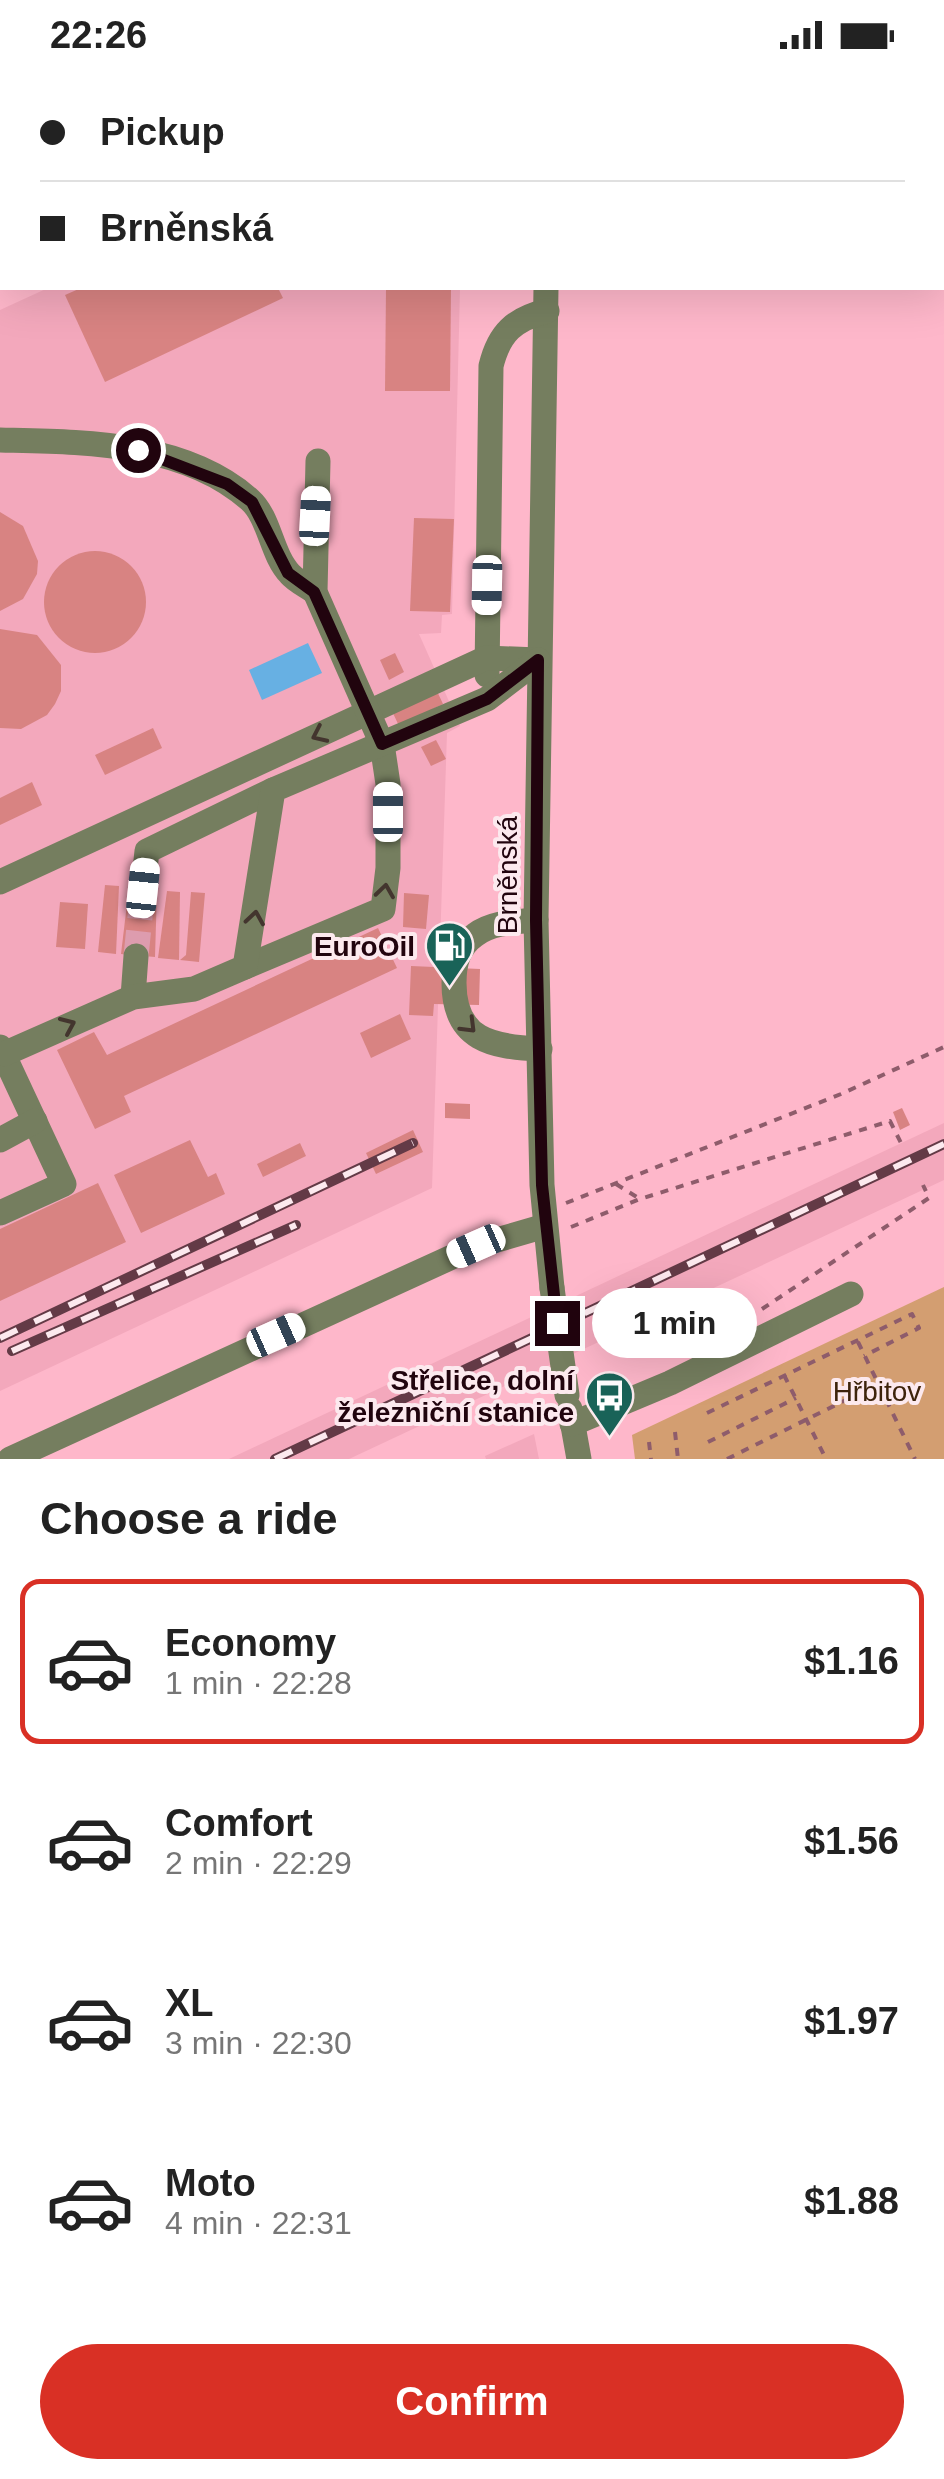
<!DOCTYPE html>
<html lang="en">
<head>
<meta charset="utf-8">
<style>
	body { margin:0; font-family:Arial,sans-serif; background:#f2f2f2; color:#222; height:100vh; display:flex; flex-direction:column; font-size:38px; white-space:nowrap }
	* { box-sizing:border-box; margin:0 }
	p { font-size:32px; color:#767676 }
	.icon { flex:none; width:55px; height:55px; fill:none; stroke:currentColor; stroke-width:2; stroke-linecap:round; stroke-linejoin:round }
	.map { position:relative; height:1389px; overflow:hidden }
	.drawer { display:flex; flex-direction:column; background:#fff; flex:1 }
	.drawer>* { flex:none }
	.banner { position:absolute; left:0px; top:0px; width:945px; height:220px; box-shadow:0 10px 40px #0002; display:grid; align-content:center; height:220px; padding:0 40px; background:#fff }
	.end { position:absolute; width:45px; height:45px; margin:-22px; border:12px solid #21040e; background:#fff; box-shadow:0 0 0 5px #fff }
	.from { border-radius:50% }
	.bubble { position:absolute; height:70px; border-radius:35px; background:#fff; box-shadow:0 10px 40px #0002; font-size:32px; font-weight:600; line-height:70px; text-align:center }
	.car { position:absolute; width:30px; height:60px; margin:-30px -15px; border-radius:12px; box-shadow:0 0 8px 2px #0007; background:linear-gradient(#fff 24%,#345 0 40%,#fff 0 76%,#345 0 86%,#fff 0) }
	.banner b { display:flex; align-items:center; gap:35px; height:95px; font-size:38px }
	.banner b+b { border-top:2px solid #e0e0e0 }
	.banner i { width:25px; height:25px; background:#222 }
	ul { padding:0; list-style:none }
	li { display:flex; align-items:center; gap:30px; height:165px; margin:0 20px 15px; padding:0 20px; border:5px solid transparent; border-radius:20px }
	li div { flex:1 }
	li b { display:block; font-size:38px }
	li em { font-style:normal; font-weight:600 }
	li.active { border-color:#d93025 }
	li>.icon { width:90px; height:90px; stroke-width:1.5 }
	h2 { padding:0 40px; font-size:45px; line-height:120px }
	.primary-button { display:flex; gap:20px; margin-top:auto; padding:20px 40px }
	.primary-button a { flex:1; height:115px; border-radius:60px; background:#d93025; color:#fff; font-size:40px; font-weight:600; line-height:115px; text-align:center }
	.status { display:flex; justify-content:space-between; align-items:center; height:70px; padding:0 50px; background:#fff; direction:ltr }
	.status svg { height:28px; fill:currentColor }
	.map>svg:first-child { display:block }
	.built { fill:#f3a8bc }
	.green { fill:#d39e71 }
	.water { fill:#67b0e3 }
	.building { fill:#d88382 }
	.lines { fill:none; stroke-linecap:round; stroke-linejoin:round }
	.minor-tunnel { stroke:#dd9cae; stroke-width:25; stroke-dasharray:25 12; stroke-linecap:butt }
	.path { stroke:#8e5c6b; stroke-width:4; stroke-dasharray:8 8; stroke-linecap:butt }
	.minor { stroke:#757e5f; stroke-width:25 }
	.rail-casing { stroke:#633a46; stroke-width:10 }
	.rail { stroke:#fce9ee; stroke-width:6; stroke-dasharray:19; stroke-linecap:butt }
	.minor-bridge { stroke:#757e5f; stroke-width:25 }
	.oneway { stroke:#43352e }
	.route { stroke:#21040e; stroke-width:12 }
	.labels { text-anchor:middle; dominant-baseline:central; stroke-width:8; stroke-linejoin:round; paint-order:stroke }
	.street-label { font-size:28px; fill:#21040e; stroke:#fce9ee }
	.poi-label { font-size:28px; font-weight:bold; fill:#21040e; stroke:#fce9ee; text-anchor:end }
	.park-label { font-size:28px; fill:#3d230b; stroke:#fce9ee }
</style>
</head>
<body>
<div class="status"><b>22:26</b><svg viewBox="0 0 49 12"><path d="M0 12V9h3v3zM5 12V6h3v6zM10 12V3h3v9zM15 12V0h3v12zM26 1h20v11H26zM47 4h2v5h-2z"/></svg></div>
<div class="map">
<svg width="944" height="1389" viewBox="0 0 944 1389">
	<rect width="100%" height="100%" fill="#feb7ca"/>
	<g class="built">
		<polygon points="48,218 460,218 452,544 442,545 441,563 419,564 460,656 447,663 432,1118 0,1321 0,240"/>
		<polygon points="944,1053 944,1110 349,1389 229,1389"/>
		<polygon points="534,1364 539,1389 486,1389 485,1386"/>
	</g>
	<polygon class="green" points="944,1217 944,1389 635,1389 632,1365"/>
	<polygon class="water" points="308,573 322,603 262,630 249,600"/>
	<g class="building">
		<polygon points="81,218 278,218 283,228 105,312 65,225"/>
		<polygon points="386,218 451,218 450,321 385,321"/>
		<polygon points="0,442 23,456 38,491 37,504 23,529 0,541"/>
		<polygon points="414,448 454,449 450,542 410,541"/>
		<circle cx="95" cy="532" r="51"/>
		<polygon points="0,559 37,565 61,595 61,621 55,634 47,645 21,659 0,658"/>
		<polygon points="395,583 404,602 389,610 380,590"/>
		<polygon points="436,619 443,634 399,656 392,641"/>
		<polygon points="153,658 162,678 105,705 95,685"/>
		<polygon points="436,670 446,689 431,696 421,677"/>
		<polygon points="32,712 42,735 0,755 0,728"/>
		<polygon points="105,815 119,816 116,884 98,882"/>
		<polygon points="129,817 157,820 155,887 121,884"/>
		<polygon points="167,821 180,822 179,890 158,888"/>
		<polygon points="191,822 205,823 199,892 180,890 186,885"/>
		<polygon points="404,823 429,825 426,859 403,857"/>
		<polygon points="60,832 88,834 85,879 56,877"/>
		<polygon points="378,858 397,898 124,1026 131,1042 95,1059 57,980 94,962 107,985"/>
		<polygon points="411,896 480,899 479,935 434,934 433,946 409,945"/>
		<polygon points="400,944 411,969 371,988 360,963"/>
		<polygon points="445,1033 470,1034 470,1049 445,1048"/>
		<polygon points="902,1038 910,1055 900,1060 893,1042"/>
		<polygon points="413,1060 423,1082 376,1104 366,1083"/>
		<polygon points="190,1070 208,1107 216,1103 225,1124 141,1163 114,1105"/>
		<polygon points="300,1073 306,1086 263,1107 257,1094"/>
		<polygon points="98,1113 126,1172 0,1231 0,1159"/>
	</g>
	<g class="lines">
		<polyline class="minor-tunnel" points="136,886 143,818"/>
		<g class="path">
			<polyline points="616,1114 640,1129"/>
			<polyline points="566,1133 841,1024 944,977"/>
			<polyline points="571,1157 640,1129 890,1051 903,1077"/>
			<polyline points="762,1239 929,1128 923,1115"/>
			<polyline points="858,1272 915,1389"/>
			<polyline points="784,1305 826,1389"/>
			<polyline points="707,1343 912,1244 919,1258 864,1286"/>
			<polyline points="675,1362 678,1389"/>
			<polyline points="649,1372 651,1389"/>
			<polyline points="708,1372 796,1328"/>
			<polyline points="727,1389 878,1314"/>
		</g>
		<g class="minor">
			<polyline points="164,0 171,2"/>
			<polyline points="499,0 500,2"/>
			<polyline points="546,218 536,850 542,1115 552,1218"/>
			<path d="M0,370C82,372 184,371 250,430C270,448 271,484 290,504C296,511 307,516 315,522"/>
			<path d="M487,605L491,296C499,263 514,249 547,241"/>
			<polyline points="0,812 486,588 538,590"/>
			<polyline points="143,818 147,781 273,720"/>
			<path d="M536,850C516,852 492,852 475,865C458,877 454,894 454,913C454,970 492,977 540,979"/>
			<polyline points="245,897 383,839 388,798 388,714 382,674 315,522 318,391"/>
			<polyline points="133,927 136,886"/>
			<polyline points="0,977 64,1114 0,1143"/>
			<polyline points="4,984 133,927 194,919 245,897 273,720 487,629 538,590"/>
			<polyline points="0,1070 35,1051"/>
			<polyline points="570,1339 579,1389"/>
			<polyline points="572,1354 670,1313 851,1224"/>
			<polyline points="10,1389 476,1176 545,1156"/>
		</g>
		<defs>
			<g id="rail">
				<polyline points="0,1268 413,1073"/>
				<polyline points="12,1281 296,1155"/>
				<polyline points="275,1389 944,1074"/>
			</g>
		</defs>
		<use href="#rail" class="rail-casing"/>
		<use href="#rail" class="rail"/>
		<polyline class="minor-bridge" points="552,1218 567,1325"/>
	</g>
	<defs><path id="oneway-chevron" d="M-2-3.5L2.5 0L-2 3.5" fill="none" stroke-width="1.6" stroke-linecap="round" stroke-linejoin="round" transform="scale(2.5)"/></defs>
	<g class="oneway">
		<use href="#oneway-chevron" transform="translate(319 665) rotate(155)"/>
		<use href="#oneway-chevron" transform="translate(385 821) rotate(-82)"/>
		<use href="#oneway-chevron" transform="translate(255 848) rotate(-81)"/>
		<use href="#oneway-chevron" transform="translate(68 955) rotate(-24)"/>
		<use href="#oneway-chevron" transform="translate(469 956) rotate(45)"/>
	</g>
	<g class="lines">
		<polyline class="route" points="138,380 227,414 252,432 288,503 314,522 382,674 487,629 538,590 536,850 542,1115 557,1253"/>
	</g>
	<defs>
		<symbol id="fuel-pin" viewBox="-11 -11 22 30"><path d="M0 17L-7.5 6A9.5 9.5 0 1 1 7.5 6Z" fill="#196358" stroke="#fce9ee"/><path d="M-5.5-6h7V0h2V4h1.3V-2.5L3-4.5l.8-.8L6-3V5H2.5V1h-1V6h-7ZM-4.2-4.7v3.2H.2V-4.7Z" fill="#fff"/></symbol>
		<symbol id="bus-pin" viewBox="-11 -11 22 30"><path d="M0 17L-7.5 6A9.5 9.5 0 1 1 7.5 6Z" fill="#196358" stroke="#fce9ee"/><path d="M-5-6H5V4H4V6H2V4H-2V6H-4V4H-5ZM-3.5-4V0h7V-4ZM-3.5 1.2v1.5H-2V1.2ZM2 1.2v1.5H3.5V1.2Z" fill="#fff"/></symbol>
	</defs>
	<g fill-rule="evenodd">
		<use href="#fuel-pin" x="422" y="848" width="55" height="75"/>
		<use href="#bus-pin" x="582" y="1298" width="55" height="75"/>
	</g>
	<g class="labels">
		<g class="street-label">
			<text transform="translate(507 805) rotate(-90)">Brněnská</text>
		</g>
		<g class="poi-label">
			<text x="415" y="876">EuroOil</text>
			<text x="574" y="1310">Střelice, dolní<tspan x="574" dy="32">železniční stanice</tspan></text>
		</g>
		<g class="park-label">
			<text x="877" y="1321">Hřbitov</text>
		</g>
	</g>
</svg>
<i class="end from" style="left:138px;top:380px"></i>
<i class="end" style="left:557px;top:1253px"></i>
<div class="bubble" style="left:592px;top:1218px;width:165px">1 min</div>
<i class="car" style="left:315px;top:446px;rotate:3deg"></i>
<i class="car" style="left:487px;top:515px;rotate:181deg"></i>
<i class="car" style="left:388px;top:742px;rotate:0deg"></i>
<i class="car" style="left:143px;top:818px;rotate:6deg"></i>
<i class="car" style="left:476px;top:1176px;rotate:246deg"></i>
<i class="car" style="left:276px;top:1265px;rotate:66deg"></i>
<div class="banner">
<b><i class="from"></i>Pickup</b>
<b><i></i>Brněnská</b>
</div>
</div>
<section class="drawer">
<h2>Choose a ride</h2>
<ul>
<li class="active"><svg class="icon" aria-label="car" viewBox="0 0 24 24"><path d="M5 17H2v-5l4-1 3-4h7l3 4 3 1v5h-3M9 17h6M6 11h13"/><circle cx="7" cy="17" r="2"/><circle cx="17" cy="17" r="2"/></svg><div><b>Economy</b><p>1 min · 22:28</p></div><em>$1.16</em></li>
<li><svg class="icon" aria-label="car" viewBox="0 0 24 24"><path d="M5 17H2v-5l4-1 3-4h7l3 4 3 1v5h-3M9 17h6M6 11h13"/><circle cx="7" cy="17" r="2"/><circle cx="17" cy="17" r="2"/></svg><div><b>Comfort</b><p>2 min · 22:29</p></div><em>$1.56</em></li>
<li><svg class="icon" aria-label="car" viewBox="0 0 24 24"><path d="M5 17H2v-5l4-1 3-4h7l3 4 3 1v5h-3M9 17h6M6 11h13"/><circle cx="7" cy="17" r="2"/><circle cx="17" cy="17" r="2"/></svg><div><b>XL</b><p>3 min · 22:30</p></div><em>$1.97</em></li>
<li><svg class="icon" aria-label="car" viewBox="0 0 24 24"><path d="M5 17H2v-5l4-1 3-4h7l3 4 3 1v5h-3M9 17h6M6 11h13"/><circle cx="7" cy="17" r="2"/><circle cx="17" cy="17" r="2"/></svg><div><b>Moto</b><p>4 min · 22:31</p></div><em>$1.88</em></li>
</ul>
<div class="primary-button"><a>Confirm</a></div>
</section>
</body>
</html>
